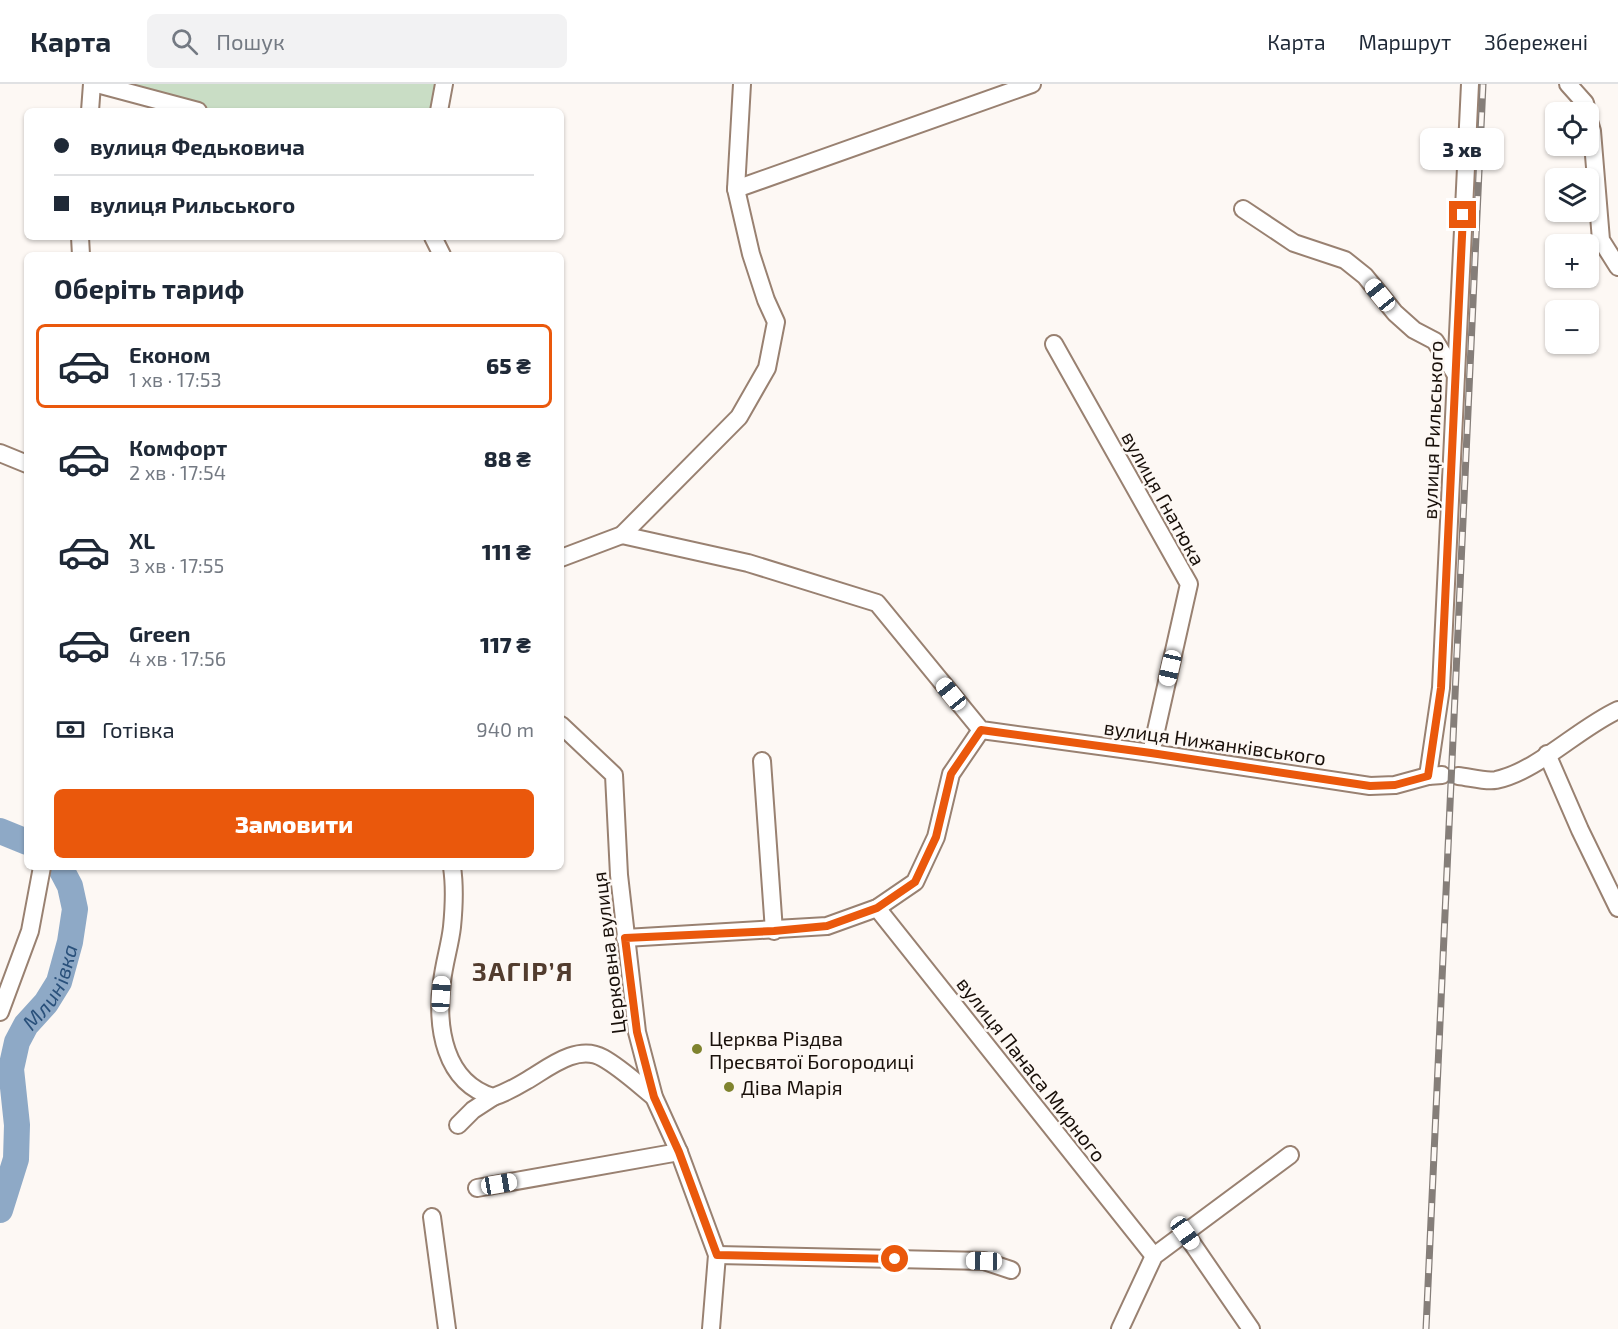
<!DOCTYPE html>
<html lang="uk">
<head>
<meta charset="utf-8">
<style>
	body { margin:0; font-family:"Exo 2",sans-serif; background:#f2f2f3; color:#1f2937; height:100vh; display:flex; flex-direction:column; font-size:22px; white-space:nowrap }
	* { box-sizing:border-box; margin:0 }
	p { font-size:20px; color:#747a83 }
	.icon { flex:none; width:33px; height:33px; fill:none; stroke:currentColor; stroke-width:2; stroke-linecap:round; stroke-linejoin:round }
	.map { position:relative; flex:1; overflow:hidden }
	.drawer { position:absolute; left:24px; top:168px; width:540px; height:618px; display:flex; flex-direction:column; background:#fff; border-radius:9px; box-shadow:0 2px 4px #0004 }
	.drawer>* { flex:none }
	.banner { position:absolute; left:24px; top:24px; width:540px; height:132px; border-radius:9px; box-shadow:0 2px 4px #0004; display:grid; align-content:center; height:132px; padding:0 30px; background:#fff }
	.tools { position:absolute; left:1545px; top:18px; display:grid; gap:12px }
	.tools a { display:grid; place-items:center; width:54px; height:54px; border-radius:9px; background:#fff; box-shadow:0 2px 4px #0004; font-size:30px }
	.end { position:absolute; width:27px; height:27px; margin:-14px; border:8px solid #ea580c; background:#fff; box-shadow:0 0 0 3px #fff }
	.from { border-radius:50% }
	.bubble { position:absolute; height:42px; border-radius:9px; background:#fff; box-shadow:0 2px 4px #0004; font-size:20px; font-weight:800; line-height:42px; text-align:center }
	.car { position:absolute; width:18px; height:36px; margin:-18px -9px; border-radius:8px; box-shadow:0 0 4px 2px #0007; background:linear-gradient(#fff 24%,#345 0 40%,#fff 0 76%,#345 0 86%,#fff 0) }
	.banner b { display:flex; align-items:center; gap:21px; height:57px; font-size:22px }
	.banner b+b { border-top:2px solid #e0e1e3 }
	.banner i { width:15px; height:15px; background:#1f2937 }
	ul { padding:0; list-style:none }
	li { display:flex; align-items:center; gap:18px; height:84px; margin:0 12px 9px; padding:0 18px; border:3px solid transparent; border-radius:9px }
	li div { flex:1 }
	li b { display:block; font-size:22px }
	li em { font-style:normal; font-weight:800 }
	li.on { border-color:#ea580c }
	li>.icon { width:54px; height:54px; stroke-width:1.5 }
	h2 { padding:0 30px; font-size:27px; line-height:72px }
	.pay { display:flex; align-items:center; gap:15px; height:66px; padding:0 30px; font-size:22px }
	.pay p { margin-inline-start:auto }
	.button { display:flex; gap:12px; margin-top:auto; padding:12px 30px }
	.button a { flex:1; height:69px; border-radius:9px; background:#ea580c; color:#fff; font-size:24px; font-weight:800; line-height:69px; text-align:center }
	header { display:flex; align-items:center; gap:36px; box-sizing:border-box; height:84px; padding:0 30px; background:#fff; border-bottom:2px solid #e0e1e3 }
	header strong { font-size:28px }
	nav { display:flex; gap:33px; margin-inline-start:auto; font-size:21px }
	.search { width:420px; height:54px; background:#f2f2f3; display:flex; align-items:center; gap:15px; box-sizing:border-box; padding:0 21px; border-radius:9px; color:#747a83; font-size:22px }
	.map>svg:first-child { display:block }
	.green { fill:#c9ddc5 }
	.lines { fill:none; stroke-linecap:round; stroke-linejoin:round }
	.river { stroke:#8ea9c6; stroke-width:26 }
	.minor-casing { stroke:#998171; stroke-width:20 }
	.minor { stroke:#fff; stroke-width:16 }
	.rail-casing { stroke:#857e79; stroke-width:7 }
	.rail { stroke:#fdf8f4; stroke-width:4.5; stroke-dasharray:14; stroke-linecap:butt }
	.route { stroke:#ea580c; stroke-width:8 }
	.poi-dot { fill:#7f832e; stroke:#fdf8f4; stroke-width:2 }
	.labels { text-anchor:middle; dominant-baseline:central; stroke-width:5; stroke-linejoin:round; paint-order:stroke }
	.street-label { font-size:20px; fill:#19100a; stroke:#fdf8f4 }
	.poi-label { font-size:20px; fill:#19100a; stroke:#fdf8f4; text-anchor:start }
	.water-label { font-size:21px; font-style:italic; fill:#2a517b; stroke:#fdf8f4 }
	.district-label { font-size:26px; font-weight:bold; letter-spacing:1.5px; fill:#523c2e; stroke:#fdf8f4 }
</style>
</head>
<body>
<header>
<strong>Карта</strong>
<div class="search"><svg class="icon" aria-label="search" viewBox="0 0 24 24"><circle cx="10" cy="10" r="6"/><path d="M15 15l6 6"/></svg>Пошук</div>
<nav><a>Карта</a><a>Маршрут</a><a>Збережені</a></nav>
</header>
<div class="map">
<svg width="1618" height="1245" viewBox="0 0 1618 1245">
	<rect width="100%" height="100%" fill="#fdf8f4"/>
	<polygon class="green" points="119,0 437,0 432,27 219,27"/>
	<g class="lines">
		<g class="river">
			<polyline points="0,747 27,758"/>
			<path id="s1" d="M0,1126L16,1075L17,1041L11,985L17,958L26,941L46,919L59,898L70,858L75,825L70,802L60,783"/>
		</g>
		<defs>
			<g id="minor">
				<polyline points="97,0 198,27"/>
				<polyline points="1568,0 1585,19 1587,28"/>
				<polyline points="90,27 92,0"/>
				<polyline points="439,27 444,0"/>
				<polyline points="1588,34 1592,47 1601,156 1618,183"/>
				<polyline points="736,105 1032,0"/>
				<polyline points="1243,125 1294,159 1345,176 1365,192 1395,229 1414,246 1435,257 1456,291"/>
				<polyline points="80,153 81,171"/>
				<polyline points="433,153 442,171"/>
				<polyline points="1054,260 1189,500 1151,669"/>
				<polyline points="0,369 27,380"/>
				<polyline points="622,451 748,479 877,519 981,646 1151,669 1370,702 1395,701 1428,692 1442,691"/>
				<polyline points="561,474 622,451 739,333 767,284 776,238 766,216 751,170 736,105 742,0"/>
				<polyline points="561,641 614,691 619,791 637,948 654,1013 679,1068 717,1171 711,1245"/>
				<polyline points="1547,670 1580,746 1618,824"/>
				<polyline points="762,677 774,847"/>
				<polyline points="1428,692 1441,604 1470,0"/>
				<path d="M1458,692C1469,693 1485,698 1496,696C1538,687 1577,645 1618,626"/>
				<path d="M452,783C455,803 454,823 452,843C450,861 444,879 442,898C436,943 444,998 493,1013C505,1009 516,1003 526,997C547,985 577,959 603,974C621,984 638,1000 654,1013"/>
				<polyline points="877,824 1154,1172"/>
				<polyline points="625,854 827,842 877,824 915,798 936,753 951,690 981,646"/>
				<polyline points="0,928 30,847 42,783"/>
				<polyline points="458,1041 473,1026 493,1013"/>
				<polyline points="477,1104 679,1068"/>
				<polyline points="432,1133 447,1245"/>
				<polyline points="1185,1149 1251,1245"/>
				<polyline points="717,1171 984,1177 1011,1186"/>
				<polyline points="1120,1245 1154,1172 1290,1071"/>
			</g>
		</defs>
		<use href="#minor" class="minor-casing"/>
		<use href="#minor" class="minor"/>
		<defs>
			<polyline id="rail" points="1426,1245 1483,0"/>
		</defs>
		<use href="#rail" class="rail-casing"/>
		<use href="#rail" class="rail"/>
	</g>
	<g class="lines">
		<polyline class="route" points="895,1175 717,1171 679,1068 654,1013 637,948 625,854 774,847 827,842 877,824 915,798 936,753 951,690 981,646 1151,669 1370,702 1395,701 1428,692 1441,604 1463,131"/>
	</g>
	<g class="poi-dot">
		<circle cx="697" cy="965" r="6"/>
		<circle cx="729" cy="1003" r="6"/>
	</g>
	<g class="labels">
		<g class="street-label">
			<text transform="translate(1432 346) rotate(-88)">вулиця Рильського</text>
			<text transform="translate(1164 414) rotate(61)">вулиця Гнатюка</text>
			<text transform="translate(1215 658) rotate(8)">вулиця Нижанківського</text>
			<text transform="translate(608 869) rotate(-97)">Церковна вулиця</text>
			<text transform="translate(1032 985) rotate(52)">вулиця Панаса Мирного</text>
		</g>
		<g class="poi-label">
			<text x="709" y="954">Церква Різдва<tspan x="709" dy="23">Пресвятої Богородиці</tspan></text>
			<text x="741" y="1003">Діва Марія</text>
		</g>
		<g class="water-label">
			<text stroke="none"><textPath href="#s1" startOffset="237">Млинівка</textPath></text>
		</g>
		<g class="district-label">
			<text x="523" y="886">ЗАГІР’Я</text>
		</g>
	</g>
</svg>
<div class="tools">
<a><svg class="icon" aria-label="locate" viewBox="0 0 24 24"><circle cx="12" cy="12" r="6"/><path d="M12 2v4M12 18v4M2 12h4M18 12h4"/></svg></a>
<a><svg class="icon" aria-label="layers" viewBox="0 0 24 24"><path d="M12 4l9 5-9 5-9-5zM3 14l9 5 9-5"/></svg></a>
<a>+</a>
<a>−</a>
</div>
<i class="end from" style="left:895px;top:1175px"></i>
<i class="end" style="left:1463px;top:131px"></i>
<div class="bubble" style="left:1420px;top:44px;width:84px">3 хв</div>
<i class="car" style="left:1380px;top:211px;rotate:321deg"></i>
<i class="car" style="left:1170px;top:584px;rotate:193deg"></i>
<i class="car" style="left:951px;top:610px;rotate:321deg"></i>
<i class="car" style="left:441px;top:910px;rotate:3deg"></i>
<i class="car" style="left:499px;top:1100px;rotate:80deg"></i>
<i class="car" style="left:1185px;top:1149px;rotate:145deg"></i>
<i class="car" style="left:984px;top:1177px;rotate:271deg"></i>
<div class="banner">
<b><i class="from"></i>вулиця Федьковича</b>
<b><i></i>вулиця Рильського</b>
</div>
<section class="drawer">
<h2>Оберіть тариф</h2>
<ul>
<li class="on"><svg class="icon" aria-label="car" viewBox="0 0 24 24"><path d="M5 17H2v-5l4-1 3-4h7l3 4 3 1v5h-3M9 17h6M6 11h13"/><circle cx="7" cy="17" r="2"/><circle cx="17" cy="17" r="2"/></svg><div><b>Економ</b><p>1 хв · 17:53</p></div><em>65 ₴</em></li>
<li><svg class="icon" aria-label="car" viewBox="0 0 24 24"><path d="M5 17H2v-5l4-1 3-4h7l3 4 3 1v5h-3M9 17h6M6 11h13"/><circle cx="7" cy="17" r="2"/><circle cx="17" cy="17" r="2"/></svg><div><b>Комфорт</b><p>2 хв · 17:54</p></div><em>88 ₴</em></li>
<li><svg class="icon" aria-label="car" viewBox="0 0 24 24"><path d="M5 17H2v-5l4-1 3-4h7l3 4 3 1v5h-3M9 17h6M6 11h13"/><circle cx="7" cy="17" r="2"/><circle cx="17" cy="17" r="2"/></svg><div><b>XL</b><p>3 хв · 17:55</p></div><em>111 ₴</em></li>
<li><svg class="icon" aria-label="car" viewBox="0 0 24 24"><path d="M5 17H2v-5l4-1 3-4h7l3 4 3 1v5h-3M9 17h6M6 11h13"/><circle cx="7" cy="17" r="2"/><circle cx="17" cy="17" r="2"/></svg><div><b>Green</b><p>4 хв · 17:56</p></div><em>117 ₴</em></li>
</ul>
<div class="pay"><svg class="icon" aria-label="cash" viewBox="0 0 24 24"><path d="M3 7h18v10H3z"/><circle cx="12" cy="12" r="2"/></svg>Готівка<p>940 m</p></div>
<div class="button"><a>Замовити</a></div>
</section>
</div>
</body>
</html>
